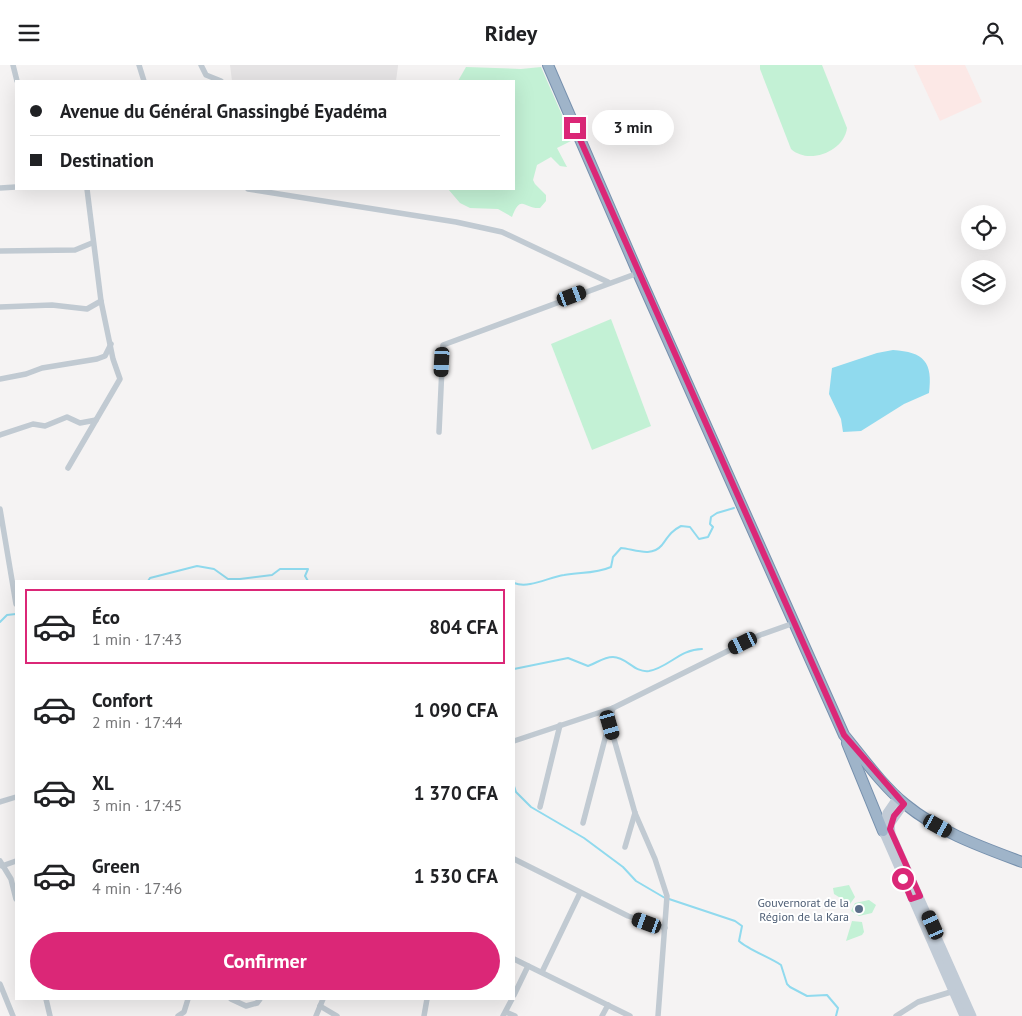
<!DOCTYPE html>
<html lang="fr">
<head>
<meta charset="utf-8">
<style>
	body { margin:0; font-family:"PT Sans",sans-serif; background:#f6f6f6; color:#202124; height:100vh; display:flex; flex-direction:column; font-size:19px; white-space:nowrap }
	* { box-sizing:border-box; margin:0 }
	p { font-size:16px; color:#757577 }
	.icon { flex:none; width:28px; height:28px; fill:none; stroke:currentColor; stroke-width:2; stroke-linecap:round; stroke-linejoin:round }
	.map { position:relative; flex:1; overflow:hidden }
	.drawer { position:absolute; left:15px; top:515px; width:500px; height:420px; display:flex; flex-direction:column; background:#fff; border-radius:0px; box-shadow:0 5px 20px #0002 }
	.drawer>* { flex:none }
	.banner { position:absolute; left:15px; top:15px; width:500px; height:110px; border-radius:0px; box-shadow:0 5px 20px #0002; display:grid; align-content:center; height:110px; padding:0 15px; background:#fff }
	.buttons { position:absolute; left:961px; top:140px; display:grid; gap:10px }
	.buttons a { display:grid; place-items:center; width:45px; height:45px; border-radius:50%; background:#fff; box-shadow:0 5px 20px #0002; font-size:25px }
	.end { position:absolute; width:22px; height:22px; margin:-11px; border:6px solid #db2777; background:#fff; box-shadow:0 0 0 2px #fff }
	.from { border-radius:50% }
	.bubble { position:absolute; height:35px; border-radius:18px; background:#fff; box-shadow:0 5px 20px #0002; font-size:16px; font-weight:700; line-height:35px; text-align:center }
	.car { position:absolute; width:15px; height:30px; margin:-15px -8px; border-radius:6px; box-shadow:0 0 4px 1px #0007; background:linear-gradient(#222 24%,#8ab4d8 0 40%,#222 0 76%,#8ab4d8 0 86%,#222 0) }
	.banner b { display:flex; align-items:center; gap:18px; height:48px; font-size:19px }
	.banner b+b { border-top:1px solid #e0e0e0 }
	.banner i { width:12px; height:12px; background:#202124 }
	ul { padding:9px 0 0; list-style:none }
	li { display:flex; align-items:center; gap:15px; height:75px; margin:0 10px 8px; padding:0 5px; border:2px solid transparent; border-radius:0px }
	li div { flex:1 }
	li b { display:block; font-size:19px }
	li em { font-style:normal; font-weight:700 }
	li.selected { border-color:#db2777 }
	li>.icon { width:45px; height:45px; stroke-width:1.5 }
	.cta { display:flex; gap:10px; margin-top:auto; padding:10px 15px }
	.cta a { flex:1; height:58px; border-radius:30px; background:#db2777; color:#fff; font-size:20px; font-weight:700; line-height:58px; text-align:center }
	header { display:flex; justify-content:space-between; align-items:center; height:65px; padding:0 15px; background:#fff; font-size:22px; font-weight:700 }
	.map>svg:first-child { display:block }
	.education { fill:#e6e4e5 }
	.medical { fill:#fce8e6 }
	.green { fill:#c3f1d5 }
	.water { fill:#90daee }
	.lines { fill:none; stroke-linecap:round; stroke-linejoin:round }
	.stream { stroke:#90daee; stroke-width:2 }
	.trunk-casing { stroke:#7690ad; stroke-width:12 }
	.minor { stroke:#c1cad2; stroke-width:5.5 }
	.secondary { stroke:#c1cbd6; stroke-width:9 }
	.trunk { stroke:#9fb4c9; stroke-width:10 }
	.route { stroke:#db2777; stroke-width:6 }
	.service-dot { fill:#5c6f8a; stroke:#fff; stroke-width:2 }
	.labels { text-anchor:middle; dominant-baseline:central; stroke-width:4; stroke-linejoin:round; paint-order:stroke }
	.service-label { font-size:12px; fill:#4e5e75; stroke:#fff; text-anchor:end }
</style>
</head>
<body>
<header><svg class="icon" aria-label="menu" viewBox="0 0 24 24"><path d="M4 6h16M4 12h16M4 18h16"/></svg>Ridey<svg class="icon" aria-label="person" viewBox="0 0 24 24"><circle cx="12" cy="8" r="4"/><path d="M4 21q1-7 8-7t8 7"/></svg></header>
<div class="map">
<svg width="1022" height="951" viewBox="0 0 1022 951">
	<rect width="100%" height="100%" fill="#f5f3f3"/>
	<polygon class="education" points="230,0 398,0 398,1 396,16 232,16"/>
	<polygon class="medical" points="914,0 965,0 982,37 940,56"/>
	<g class="green">
		<path d="M760,0H822L847,63C844,87 808,100 791,84L760,4Z"/>
		<path d="M466,2L521,4L541,2L573,75L557,83L567,102L560,101L551,92L537,100L533,115L535,119L546,130V136L540,143C524,144 521,128 512,152L498,144L470,143L460,138L448,124H514V16H458Z"/>
		<polygon points="611,254 651,361 592,385 551,279"/>
		<polygon points="849,820 855,832 850,839 834,829 833,823"/>
		<polygon points="869,835 876,840 872,848 859,851 851,846 855,838"/>
		<polygon points="852,856 862,857 864,867 862,870 846,876"/>
	</g>
	<path class="water" d="M893,285C924,287 933,297 929,328L904,339L861,366L843,367L841,354L829,329L832,303L877,288Z"/>
	<g class="lines">
		<g class="stream">
			<polyline points="148,516 150,513 197,501 214,504 228,514 240,514 272,510 280,504 308,504 305,511 308,516"/>
			<path d="M514,518C529,524 549,512 564,510C581,507 595,509 611,502L613,492L621,483C634,484 651,493 662,480C668,472 671,466 681,461L690,462L699,474L708,472L713,462L710,459L711,452L717,448L734,443"/>
			<polyline points="0,557 7,550 16,549"/>
			<path d="M514,604L568,593L588,601C597,598 603,592 613,592C627,592 634,608 649,606C668,603 680,584 702,584"/>
			<polyline points="514,721 516,727 531,742 584,773 623,802 636,816 665,833"/>
			<path d="M669,834L735,856L742,861L739,876C747,884 771,893 781,900L787,919L790,922L807,931L827,930L838,943L836,951"/>
		</g>
		<defs>
			<g id="trunk">
				<path d="M548,0L638,208L844,670C863,693 882,720 905,739C939,767 982,782 1022,797"/>
				<polyline points="847,678 883,766"/>
			</g>
		</defs>
		<use href="#trunk" class="trunk-casing"/>
		<g class="minor">
			<polyline points="13,0 17,16"/>
			<polyline points="139,0 144,16"/>
			<polyline points="201,0 206,10 221,16"/>
			<polyline points="0,123 16,122"/>
			<polyline points="248,124 456,157 502,167 608,217"/>
			<polyline points="0,186 75,185 92,178"/>
			<polyline points="0,242 52,240 87,244 101,236"/>
			<polyline points="0,314 26,309 42,303 97,294 105,291 111,279"/>
			<polyline points="439,367 443,280 638,208"/>
			<polyline points="0,370 33,359 45,361 67,352 80,358 96,355"/>
			<polyline points="68,403 120,314 113,294 101,236 87,124"/>
			<polyline points="0,444 16,539"/>
			<polyline points="610,660 635,748 655,794 667,831 658,951"/>
			<polyline points="514,676 613,643 760,570 794,558"/>
			<polyline points="0,737 16,732"/>
			<polyline points="540,742 560,660"/>
			<polyline points="583,758 613,643"/>
			<polyline points="625,782 635,748"/>
			<polyline points="514,794 628,851 665,863"/>
			<polyline points="0,796 11,814 16,834"/>
			<polyline points="2,801 16,796"/>
			<polyline points="514,894 630,951"/>
			<polyline points="542,907 580,828"/>
			<polyline points="0,919 13,951"/>
			<polyline points="514,930 528,901"/>
			<polyline points="46,934 50,951"/>
			<polyline points="231,934 246,941 257,938 260,934"/>
			<polyline points="320,941 337,951"/>
			<polyline points="506,947 515,951"/>
			<polyline points="178,951 184,947 188,934"/>
			<polyline points="316,951 323,934"/>
			<polyline points="424,951 427,934"/>
			<polyline points="503,951 512,934"/>
			<polyline points="602,951 608,940"/>
			<polyline points="896,951 918,937 954,926"/>
		</g>
		<g class="secondary">
			<polyline points="898,732 887,748 883,766 964,951"/>
			<polyline points="904,739 890,759 891,769 972,951"/>
		</g>
		<use href="#trunk" class="trunk"/>
	</g>
	<g class="lines">
		<polyline class="route" points="575,63 844,670 904,739 894,751 890,764 920,831 911,834 903,814"/>
	</g>
	<circle class="service-dot" cx="859" cy="844" r="5"/>
	<g class="labels">
		<g class="service-label">
			<text x="849" y="837">Gouvernorat de la<tspan x="849" dy="14">Région de la Kara</tspan></text>
		</g>
	</g>
</svg>
<div class="buttons">
<a><svg class="icon" aria-label="locate" viewBox="0 0 24 24"><circle cx="12" cy="12" r="6"/><path d="M12 2v4M12 18v4M2 12h4M18 12h4"/></svg></a>
<a><svg class="icon" aria-label="layers" viewBox="0 0 24 24"><path d="M12 4l9 5-9 5-9-5zM3 14l9 5 9-5"/></svg></a>
</div>
<i class="end from" style="left:903px;top:814px"></i>
<i class="end" style="left:575px;top:63px"></i>
<div class="bubble" style="left:592px;top:45px;width:82px">3 min</div>
<i class="car" style="left:572px;top:231px;rotate:69deg"></i>
<i class="car" style="left:442px;top:297px;rotate:183deg"></i>
<i class="car" style="left:743px;top:578px;rotate:244deg"></i>
<i class="car" style="left:610px;top:660px;rotate:164deg"></i>
<i class="car" style="left:938px;top:761px;rotate:119deg"></i>
<i class="car" style="left:647px;top:858px;rotate:290deg"></i>
<i class="car" style="left:933px;top:860px;rotate:336deg"></i>
<div class="banner">
<b><i class="from"></i>Avenue du Général Gnassingbé Eyadéma</b>
<b><i></i>Destination</b>
</div>
<section class="drawer">
<ul>
<li class="selected"><svg class="icon" aria-label="car" viewBox="0 0 24 24"><path d="M5 17H2v-5l4-1 3-4h7l3 4 3 1v5h-3M9 17h6M6 11h13"/><circle cx="7" cy="17" r="2"/><circle cx="17" cy="17" r="2"/></svg><div><b>Éco</b><p>1 min · 17:43</p></div><em>804 CFA</em></li>
<li><svg class="icon" aria-label="car" viewBox="0 0 24 24"><path d="M5 17H2v-5l4-1 3-4h7l3 4 3 1v5h-3M9 17h6M6 11h13"/><circle cx="7" cy="17" r="2"/><circle cx="17" cy="17" r="2"/></svg><div><b>Confort</b><p>2 min · 17:44</p></div><em>1 090 CFA</em></li>
<li><svg class="icon" aria-label="car" viewBox="0 0 24 24"><path d="M5 17H2v-5l4-1 3-4h7l3 4 3 1v5h-3M9 17h6M6 11h13"/><circle cx="7" cy="17" r="2"/><circle cx="17" cy="17" r="2"/></svg><div><b>XL</b><p>3 min · 17:45</p></div><em>1 370 CFA</em></li>
<li><svg class="icon" aria-label="car" viewBox="0 0 24 24"><path d="M5 17H2v-5l4-1 3-4h7l3 4 3 1v5h-3M9 17h6M6 11h13"/><circle cx="7" cy="17" r="2"/><circle cx="17" cy="17" r="2"/></svg><div><b>Green</b><p>4 min · 17:46</p></div><em>1 530 CFA</em></li>
</ul>
<div class="cta"><a>Confirmer</a></div>
</section>
</div>
</body>
</html>
